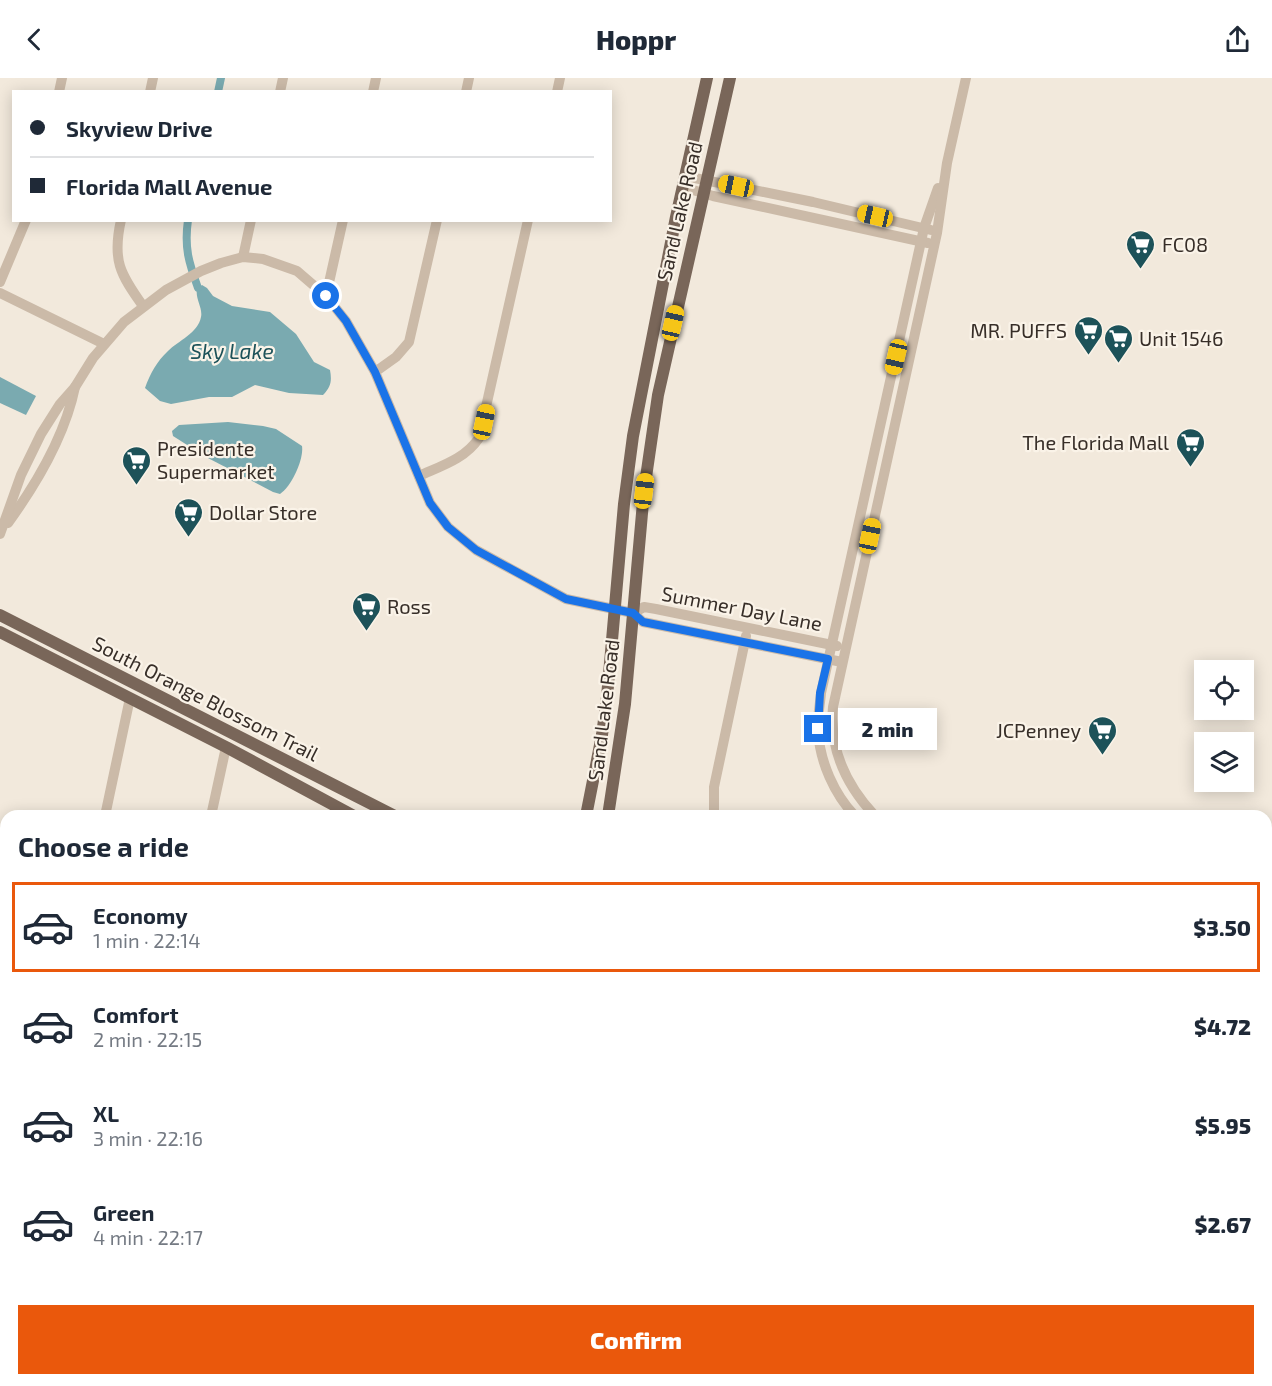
<!DOCTYPE html>
<html lang="en">
<head>
<meta charset="utf-8">
<style>
	body { margin:0; font-family:"Exo 2",sans-serif; background:#f6f6f7; color:#1f2937; height:100vh; display:flex; flex-direction:column; font-size:22px; white-space:nowrap }
	* { box-sizing:border-box; margin:0 }
	p { font-size:20px; color:#747a83 }
	.icon { flex:none; width:33px; height:33px; fill:none; stroke:currentColor; stroke-width:2; stroke-linecap:round; stroke-linejoin:round }
	.map { position:relative; flex:1; overflow:hidden }
	.details { position:absolute; left:0px; top:732px; width:1272px; height:576px; display:flex; flex-direction:column; background:#fff; border-radius:18px 18px 0 0; box-shadow:0 3px 15px #0003 }
	.details>* { flex:none }
	.guide { position:absolute; left:12px; top:12px; width:600px; height:132px; border-radius:0px; box-shadow:0 3px 15px #0003; display:grid; align-content:center; height:132px; padding:0 18px; background:#fff }
	.buttons { position:absolute; left:1194px; top:582px; display:grid; gap:12px }
	.buttons a { display:grid; place-items:center; width:60px; height:60px; border-radius:0px; background:#fff; box-shadow:0 3px 15px #0003; font-size:30px }
	.end { position:absolute; width:27px; height:27px; margin:-14px; border:8px solid #1a73e8; background:#fff; box-shadow:0 0 0 3px #fff }
	.from { border-radius:50% }
	.bubble { position:absolute; height:42px; border-radius:0px; background:#fff; box-shadow:0 3px 15px #0003; font-size:20px; font-weight:800; line-height:42px; text-align:center }
	.car { position:absolute; width:18px; height:36px; margin:-18px -9px; border-radius:8px; box-shadow:0 0 4px 2px #0007; background:linear-gradient(#f5c518 24%,#345 0 40%,#f5c518 0 76%,#345 0 86%,#f5c518 0) }
	.guide b { display:flex; align-items:center; gap:21px; height:57px; font-size:22px }
	.guide b+b { border-top:2px solid #e0e1e3 }
	.guide i { width:15px; height:15px; background:#1f2937 }
	ul { padding:0; list-style:none }
	li { display:flex; align-items:center; gap:18px; height:90px; margin:0 12px 9px; padding:0 6px; border:3px solid transparent; border-radius:0px }
	li div { flex:1 }
	li b { display:block; font-size:22px }
	li em { font-style:normal; font-weight:800 }
	li.on { border-color:#ea580c }
	li>.icon { width:54px; height:54px; stroke-width:1.5 }
	h2 { padding:0 18px; font-size:27px; line-height:72px }
	.button { display:flex; gap:12px; margin-top:auto; padding:12px 18px }
	.button a { flex:1; height:69px; border-radius:0px; background:#ea580c; color:#fff; font-size:24px; font-weight:800; line-height:69px; text-align:center }
	header { display:flex; justify-content:space-between; align-items:center; height:78px; padding:0 18px; background:#fff; font-size:27px; font-weight:800 }
	.map>svg:first-child { display:block }
	.water { fill:#7aaab0 }
	.lines { fill:none; stroke-linecap:round; stroke-linejoin:round }
	.canal { stroke:#7aaab0; stroke-width:8 }
	.minor { stroke:#cbbaa8; stroke-width:10 }
	.major { stroke:#796659; stroke-width:12 }
	.route { stroke:#1a73e8; stroke-width:8 }
	.labels { text-anchor:middle; dominant-baseline:central; stroke-width:4.5; stroke-linejoin:round; paint-order:stroke }
	.street-label { font-size:20px; fill:#372e28; stroke:#faf3e8 }
	.poi-label { font-size:20px; fill:#372e28; stroke:#faf3e8; text-anchor:start }
	.water-label { font-size:21px; font-style:italic; fill:#1d5259; stroke:#faf3e8 }
</style>
</head>
<body>
<header><svg class="icon" aria-label="back" viewBox="0 0 24 24"><path d="M15 5l-7 7 7 7"/></svg>Hoppr<svg class="icon" aria-label="share" viewBox="0 0 24 24"><path d="M12 15V3M7 8l5-5 5 5M5 13v7h14v-7"/></svg></header>
<div class="map">
<svg width="1272" height="1308" viewBox="0 0 1272 1308">
	<rect width="100%" height="100%" fill="#f2e9dc"/>
	<g class="water">
		<path d="M202,207L207,210L213,218L232,228L270,234L296,256L314,284L330,292C332,303 331,309 323,317L289,315L255,307L232,319H209L171,326L160,323L145,310C150,296 157,283 168,273C178,263 198,255 201,239C203,230 195,221 197,211Z"/>
		<polygon points="0,299 36,318 26,337 0,325"/>
		<path d="M228,344L263,348L276,351L302,368C304,381 292,408 280,416L273,414L206,379L173,358L172,353L179,347Z"/>
		<polygon points="378,1302 408,1302 406,1308 376,1308"/>
		<polygon points="809,1302 846,1302 845,1308 807,1308"/>
	</g>
	<g class="lines">
		<g class="canal">
			<polyline points="218,14 221,0"/>
			<path d="M188,142C184,170 189,185 198,210"/>
		</g>
		<g class="minor">
			<polyline points="59,14 62,0"/>
			<polyline points="150,14 153,0"/>
			<polyline points="280,14 283,0"/>
			<polyline points="373,14 376,0"/>
			<polyline points="466,14 469,0"/>
			<polyline points="557,14 560,0"/>
			<polyline points="685,98 813,124 931,152"/>
			<polyline points="683,109 713,118 928,165"/>
			<path d="M121,142C112,182 120,196 143,228"/>
			<polyline points="243,179 251,142"/>
			<polyline points="0,204 26,142"/>
			<polyline points="0,215 104,266"/>
			<polyline points="326,218 343,142"/>
			<polyline points="375,294 396,279 409,264 437,142"/>
			<path d="M419,398C441,388 465,381 479,360L528,142"/>
			<path d="M8,445C37,405 65,358 75,309"/>
			<polyline points="0,456 21,397 41,356 60,326 75,309 93,280 124,244 166,212 201,193 221,185 243,179 263,181 297,193 326,218 346,243 375,294 430,425 448,449 476,472 566,521 633,535 643,544 842,584"/>
			<polyline points="633,535 644,529 656,531 837,568"/>
			<polyline points="105,738 130,620"/>
			<polyline points="211,738 226,669"/>
			<polyline points="714,738 714,709 746,558"/>
			<path d="M855,738C834,716 820,684 818,653C817,641 820,627 821,615L924,150L938,110"/>
			<path d="M875,738C846,707 829,672 833,629L937,155L947,85L966,0"/>
			<polyline points="1266,964 1272,965"/>
			<polyline points="1266,979 1272,980"/>
		</g>
		<g class="major">
			<polyline points="0,537 395,738"/>
			<polyline points="0,554 226,669 354,738"/>
			<polyline points="586,738 602,657 607,619 624,426 633,358 676,139 707,0"/>
			<polyline points="608,738 625,626 644,413 658,317 730,0"/>
			<polyline points="1266,1182 1272,1185"/>
			<polyline points="1266,1198 1272,1201"/>
			<polyline points="445,1308 447,1302"/>
			<polyline points="471,1308 473,1302"/>
		</g>
	</g>
	<g class="lines">
		<polyline class="route" points="326,218 346,243 375,294 430,425 448,449 476,472 566,521 633,535 643,544 828,581 820,615 818,651"/>
	</g>
	<defs>
		<symbol id="supermarket-pin" viewBox="-11 -11 22 30"><path d="M0 17L-7.5 6A9.5 9.5 0 1 1 7.5 6Z" fill="#1d5259" stroke="#faf3e8"/><path d="M-6-5.5h2.5l.6 2H6L4.5 2H-2.5L-4.4-4H-6ZM-1.5 3.2a1.3 1.3 0 1 0 .1 0ZM3 3.2a1.3 1.3 0 1 0 .1 0Z" fill="#fff"/></symbol>
	</defs>
	<g fill-rule="evenodd">
		<use href="#supermarket-pin" x="1124" y="150" width="33" height="45"/>
		<use href="#supermarket-pin" x="1072" y="236" width="33" height="45"/>
		<use href="#supermarket-pin" x="1102" y="244" width="33" height="45"/>
		<use href="#supermarket-pin" x="1174" y="348" width="33" height="45"/>
		<use href="#supermarket-pin" x="120" y="366" width="33" height="45"/>
		<use href="#supermarket-pin" x="172" y="418" width="33" height="45"/>
		<use href="#supermarket-pin" x="350" y="512" width="33" height="45"/>
		<use href="#supermarket-pin" x="1086" y="636" width="33" height="45"/>
	</g>
	<g class="labels">
		<g class="street-label">
			<text transform="translate(679 133) rotate(-77)">Sand Lake Road</text>
			<text transform="translate(742 530) rotate(11)">Summer Day Lane</text>
			<text transform="translate(206 620) rotate(27)">South Orange Blossom Trail</text>
			<text transform="translate(603 632) rotate(-83)">Sand Lake Road</text>
		</g>
		<g class="poi-label">
			<text x="1162" y="166">FC08</text>
			<text x="1067" y="252" text-anchor="end">MR. PUFFS</text>
			<text x="1139" y="260">Unit 1546</text>
			<text x="1169" y="364" text-anchor="end">The Florida Mall</text>
			<text x="157" y="370">Presidente<tspan x="157" dy="23">Supermarket</tspan></text>
			<text x="209" y="434">Dollar Store</text>
			<text x="387" y="528">Ross</text>
			<text x="1081" y="652" text-anchor="end">JCPenney</text>
		</g>
		<g class="water-label">
			<text x="232" y="272">Sky Lake</text>
		</g>
	</g>
</svg>
<div class="buttons">
<a><svg class="icon" aria-label="locate" viewBox="0 0 24 24"><circle cx="12" cy="12" r="6"/><path d="M12 2v4M12 18v4M2 12h4M18 12h4"/></svg></a>
<a><svg class="icon" aria-label="layers" viewBox="0 0 24 24"><path d="M12 4l9 5-9 5-9-5zM3 14l9 5 9-5"/></svg></a>
</div>
<i class="end from" style="left:326px;top:218px"></i>
<i class="end" style="left:818px;top:651px"></i>
<div class="bubble" style="left:838px;top:630px;width:99px">2 min</div>
<i class="car" style="left:736px;top:108px;rotate:282deg"></i>
<i class="car" style="left:875px;top:138px;rotate:283deg"></i>
<i class="car" style="left:673px;top:245px;rotate:13deg"></i>
<i class="car" style="left:896px;top:279px;rotate:193deg"></i>
<i class="car" style="left:484px;top:344px;rotate:12deg"></i>
<i class="car" style="left:644px;top:413px;rotate:7deg"></i>
<i class="car" style="left:870px;top:458px;rotate:12deg"></i>
<div class="guide">
<b><i class="from"></i>Skyview Drive</b>
<b><i></i>Florida Mall Avenue</b>
</div>
<section class="details">
<h2>Choose a ride</h2>
<ul>
<li class="on"><svg class="icon" aria-label="car" viewBox="0 0 24 24"><path d="M5 17H2v-5l4-1 3-4h7l3 4 3 1v5h-3M9 17h6M6 11h13"/><circle cx="7" cy="17" r="2"/><circle cx="17" cy="17" r="2"/></svg><div><b>Economy</b><p>1 min · 22:14</p></div><em>$3.50</em></li>
<li><svg class="icon" aria-label="car" viewBox="0 0 24 24"><path d="M5 17H2v-5l4-1 3-4h7l3 4 3 1v5h-3M9 17h6M6 11h13"/><circle cx="7" cy="17" r="2"/><circle cx="17" cy="17" r="2"/></svg><div><b>Comfort</b><p>2 min · 22:15</p></div><em>$4.72</em></li>
<li><svg class="icon" aria-label="car" viewBox="0 0 24 24"><path d="M5 17H2v-5l4-1 3-4h7l3 4 3 1v5h-3M9 17h6M6 11h13"/><circle cx="7" cy="17" r="2"/><circle cx="17" cy="17" r="2"/></svg><div><b>XL</b><p>3 min · 22:16</p></div><em>$5.95</em></li>
<li><svg class="icon" aria-label="car" viewBox="0 0 24 24"><path d="M5 17H2v-5l4-1 3-4h7l3 4 3 1v5h-3M9 17h6M6 11h13"/><circle cx="7" cy="17" r="2"/><circle cx="17" cy="17" r="2"/></svg><div><b>Green</b><p>4 min · 22:17</p></div><em>$2.67</em></li>
</ul>
<div class="button"><a>Confirm</a></div>
</section>
</div>
</body>
</html>
